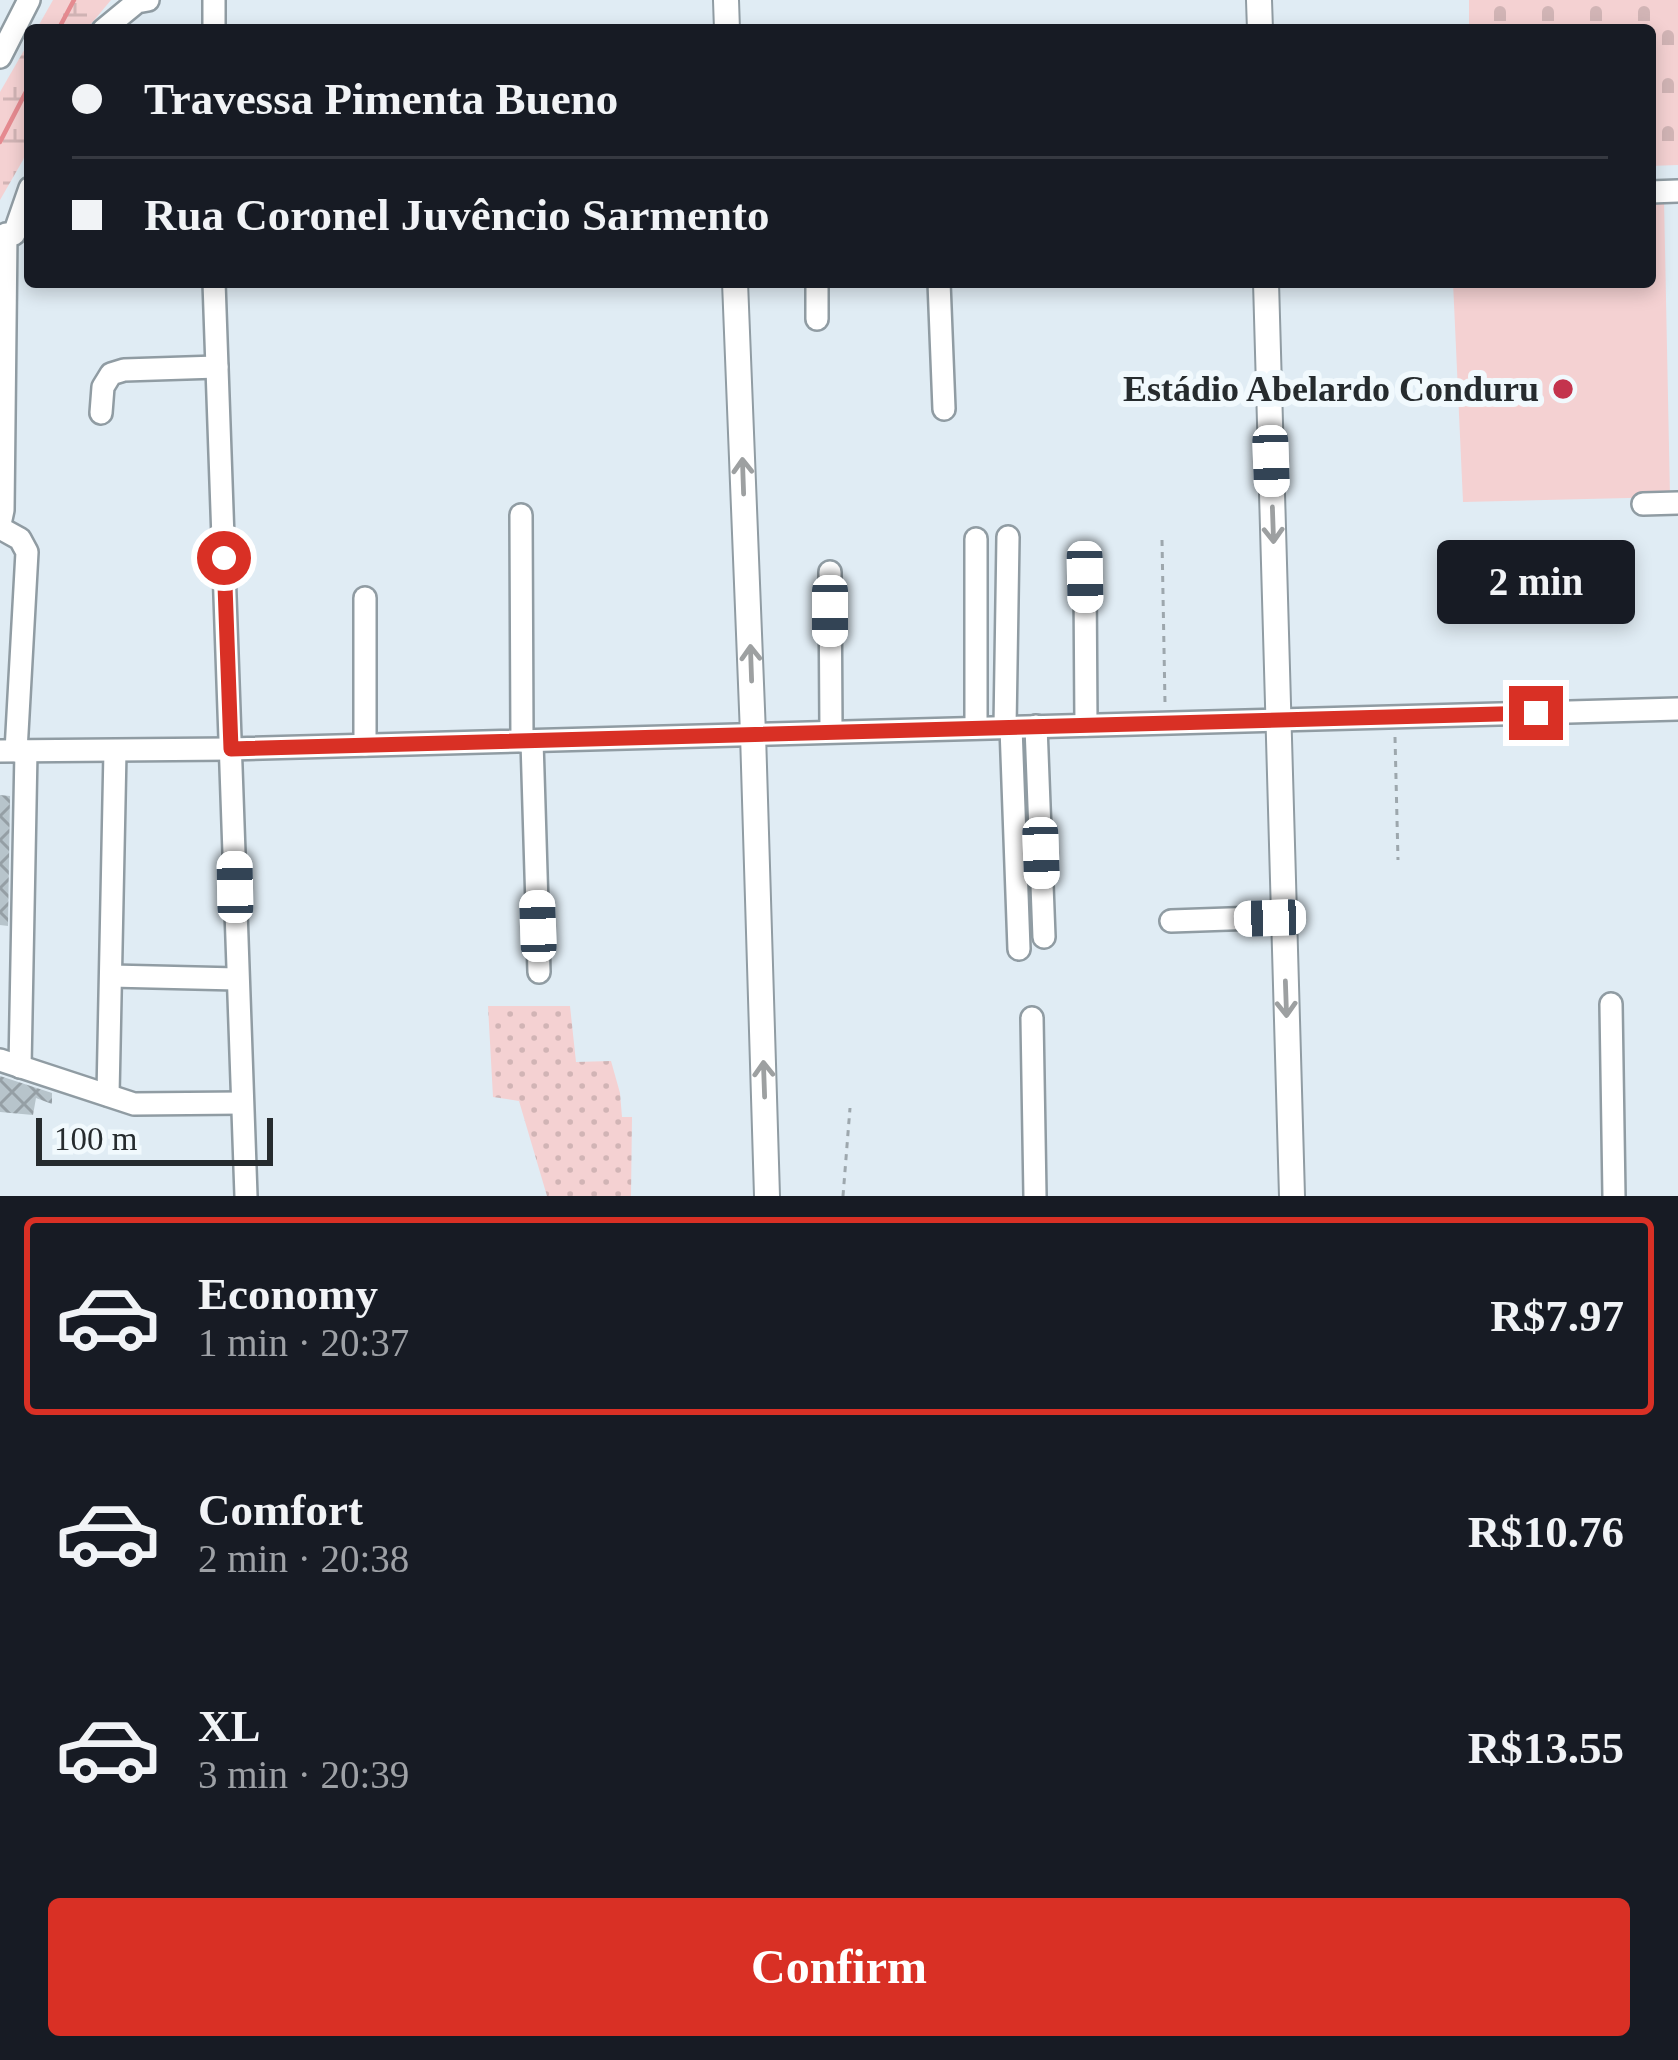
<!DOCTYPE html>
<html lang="en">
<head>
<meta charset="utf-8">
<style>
	body { margin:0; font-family:"Times New Roman",serif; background:#242831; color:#f1f3f6; height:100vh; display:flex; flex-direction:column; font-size:45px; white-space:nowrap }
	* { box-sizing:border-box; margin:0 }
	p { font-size:39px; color:#9ea1a6 }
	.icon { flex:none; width:66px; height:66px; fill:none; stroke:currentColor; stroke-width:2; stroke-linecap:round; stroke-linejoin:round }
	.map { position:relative; height:1196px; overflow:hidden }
	.panel { display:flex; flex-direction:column; background:#171b24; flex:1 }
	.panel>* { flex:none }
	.guide { position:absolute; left:24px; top:24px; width:1632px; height:264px; border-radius:12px; box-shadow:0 6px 18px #0003; display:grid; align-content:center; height:264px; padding:0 48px; background:#171b24 }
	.scale { position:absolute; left:36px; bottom:30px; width:237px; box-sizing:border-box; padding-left:12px; border:6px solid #262b2e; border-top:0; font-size:33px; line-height:42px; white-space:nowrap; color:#262b2e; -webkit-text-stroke:9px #f1f9fd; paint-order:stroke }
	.end { position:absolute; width:54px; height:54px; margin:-27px; border:15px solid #d93025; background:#fff; box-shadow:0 0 0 6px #fff }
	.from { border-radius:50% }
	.bubble { position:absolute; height:84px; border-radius:12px; background:#171b24; box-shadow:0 6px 18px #0003; font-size:39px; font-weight:800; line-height:84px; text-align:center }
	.car { position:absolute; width:36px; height:72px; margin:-36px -18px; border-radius:15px; box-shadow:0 0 9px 3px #0007; background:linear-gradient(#fff 24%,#345 0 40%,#fff 0 76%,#345 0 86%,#fff 0) }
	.guide b { display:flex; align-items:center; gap:42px; height:114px; font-size:45px }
	.guide b+b { border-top:3px solid #363941 }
	.guide i { width:30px; height:30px; background:#f1f3f6 }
	ul { padding:21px 0 0; list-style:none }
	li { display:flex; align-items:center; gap:36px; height:198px; margin:0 24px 18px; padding:0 24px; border:6px solid transparent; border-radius:12px }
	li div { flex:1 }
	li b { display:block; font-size:45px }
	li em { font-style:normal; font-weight:800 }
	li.on { border-color:#d93025 }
	li>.icon { width:108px; height:108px; stroke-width:1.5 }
	.button { display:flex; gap:24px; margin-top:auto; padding:24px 48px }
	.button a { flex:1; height:138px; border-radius:12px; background:#d93025; color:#fff; font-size:48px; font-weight:800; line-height:138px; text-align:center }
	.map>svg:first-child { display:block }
	.grass { fill:url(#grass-dots) }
	.wetland { fill:url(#wetland-marsh) }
	.cemetery { fill:url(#cemetery-stones) }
	.pitch { fill:#f4d1d2 }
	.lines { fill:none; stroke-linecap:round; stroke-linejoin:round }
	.stream { stroke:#e58a90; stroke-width:4.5 }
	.building { fill:url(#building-cross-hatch) }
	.minor-casing { stroke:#909ca3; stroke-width:26 }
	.major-casing { stroke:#909ca3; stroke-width:28 }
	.path { stroke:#9da7ad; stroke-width:3; stroke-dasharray:6 6; stroke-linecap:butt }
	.minor { stroke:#fff; stroke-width:21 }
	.major { stroke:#fff; stroke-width:24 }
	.oneway { stroke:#9da0a1 }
	.route { stroke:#d93025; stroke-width:15 }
	.poi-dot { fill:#c4344d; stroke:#f1f9fd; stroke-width:4.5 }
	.labels { text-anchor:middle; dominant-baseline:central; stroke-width:12; stroke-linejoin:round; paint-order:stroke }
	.poi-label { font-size:36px; font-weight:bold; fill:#262b2e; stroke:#f1f9fd; text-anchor:end }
</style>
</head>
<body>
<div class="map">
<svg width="1678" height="1196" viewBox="0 0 1678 1196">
	<defs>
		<pattern id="grass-dots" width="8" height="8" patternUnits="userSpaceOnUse" patternTransform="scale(3)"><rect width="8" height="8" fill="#f4d1d2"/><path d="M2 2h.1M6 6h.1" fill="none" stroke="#d1b4b5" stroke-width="1.8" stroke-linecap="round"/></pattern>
		<pattern id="wetland-marsh" width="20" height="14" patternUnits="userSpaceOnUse" patternTransform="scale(3)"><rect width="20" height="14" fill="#f4d1d2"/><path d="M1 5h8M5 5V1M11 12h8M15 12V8" fill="none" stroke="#d1b4b5"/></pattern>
		<pattern id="cemetery-stones" width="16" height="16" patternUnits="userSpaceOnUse" patternTransform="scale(3)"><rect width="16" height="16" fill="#f4d1d2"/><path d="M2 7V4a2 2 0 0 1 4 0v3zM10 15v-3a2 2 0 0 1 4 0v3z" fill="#d1b4b5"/></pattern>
		<pattern id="building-cross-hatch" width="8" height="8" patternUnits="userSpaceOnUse" patternTransform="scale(3)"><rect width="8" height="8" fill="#b7c4cb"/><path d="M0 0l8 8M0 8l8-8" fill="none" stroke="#959fa5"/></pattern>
	</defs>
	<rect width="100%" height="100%" fill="#e0ecf4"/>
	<polygon class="grass" points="488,1006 570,1006 576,1062 611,1061 620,1093 622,1117 632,1117 631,1196 547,1196 519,1101 493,1097"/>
	<g class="wetland">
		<polygon points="53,0 111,0 86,30 36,30"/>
		<polygon points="30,40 30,142 23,160 0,200 0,92"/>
	</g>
	<polygon class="cemetery" points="1469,0 1678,0 1678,165 1650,166 1650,30 1469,30"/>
	<polygon class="pitch" points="1664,199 1670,497 1463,502 1453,282 1650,282 1650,200"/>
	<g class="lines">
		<g class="stream">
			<polyline points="58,30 74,0"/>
			<polyline points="0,142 30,84"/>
		</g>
	</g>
	<g class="building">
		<polygon points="0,795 10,796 8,926 0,925"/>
		<polygon points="0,1076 52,1093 52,1104 36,1098 33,1115 0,1112"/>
	</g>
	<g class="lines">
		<defs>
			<g id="minor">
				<polyline points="103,30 137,2 148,0"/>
				<polyline points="214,30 214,0"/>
				<polyline points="0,57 29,0"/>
				<polyline points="1650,192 1678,191"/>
				<polyline points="14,234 30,188"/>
				<polyline points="214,282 246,1196"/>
				<polyline points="817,282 817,319"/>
				<polyline points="939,282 944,409"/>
				<polyline points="101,413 103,387 111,374 124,370 217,367"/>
				<polyline points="1643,504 1678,503"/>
				<polyline points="521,515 522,741"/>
				<polyline points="0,524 3,510 6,234"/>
				<polyline points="0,528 20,539 27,552 16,751"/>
				<polyline points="830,572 831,731"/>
				<polyline points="1085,577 1086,725"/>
				<polyline points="1036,726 1044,937"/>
				<polyline points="1005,727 1008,537"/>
				<polyline points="1011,727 1019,949"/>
				<polyline points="976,728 976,539"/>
				<polyline points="532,741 539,972"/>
				<polyline points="365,745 365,598"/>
				<polyline points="0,751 231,749 1678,709"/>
				<polyline points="1171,921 1284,917"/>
				<polyline points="111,976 237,979"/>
				<polyline points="1611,1004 1614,1196"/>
				<polyline points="1032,1018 1035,1196"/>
				<polyline points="0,1060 134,1104 242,1103"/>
				<polyline points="20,1067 26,751"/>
				<polyline points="108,1095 115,751"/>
			</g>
			<g id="major">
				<polyline points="726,0 727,30"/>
				<polyline points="1259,0 1260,30"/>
				<polyline points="735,282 753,734 767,1196"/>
				<polyline points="1266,282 1292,1196"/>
			</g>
		</defs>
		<use href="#minor" class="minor-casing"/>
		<use href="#major" class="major-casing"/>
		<g class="path">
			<polyline points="1162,540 1165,703"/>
			<polyline points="1395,737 1398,860"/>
			<polyline points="843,1196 850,1108"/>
		</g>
		<use href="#minor" class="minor"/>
		<use href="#major" class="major"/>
	</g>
	<defs><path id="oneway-shaft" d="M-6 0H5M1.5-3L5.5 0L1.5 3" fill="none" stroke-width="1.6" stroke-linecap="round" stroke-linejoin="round" transform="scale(3)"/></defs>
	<g class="oneway">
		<use href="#oneway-shaft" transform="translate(743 476) rotate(-92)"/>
		<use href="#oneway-shaft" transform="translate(1273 525) rotate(88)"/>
		<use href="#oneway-shaft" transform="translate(751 663) rotate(-92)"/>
		<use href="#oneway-shaft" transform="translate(1286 999) rotate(88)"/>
		<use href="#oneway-shaft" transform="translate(764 1079) rotate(-92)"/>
	</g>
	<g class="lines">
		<polyline class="route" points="224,558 231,749 1536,713"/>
	</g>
	<circle class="poi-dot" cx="1563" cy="389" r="12"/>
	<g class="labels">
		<g class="poi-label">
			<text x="1539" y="389">Estádio Abelardo Conduru</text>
		</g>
	</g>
</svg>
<div class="scale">100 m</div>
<i class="end from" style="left:224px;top:558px"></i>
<i class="end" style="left:1536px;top:713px"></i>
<div class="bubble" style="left:1437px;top:540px;width:198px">2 min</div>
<i class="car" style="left:1271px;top:461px;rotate:178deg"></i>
<i class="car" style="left:1085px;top:577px;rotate:179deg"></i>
<i class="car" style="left:830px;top:611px;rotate:180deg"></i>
<i class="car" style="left:1041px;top:853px;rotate:178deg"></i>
<i class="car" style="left:235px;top:887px;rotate:359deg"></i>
<i class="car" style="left:1270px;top:918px;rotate:268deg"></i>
<i class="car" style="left:538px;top:926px;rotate:358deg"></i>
<div class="guide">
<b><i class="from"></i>Travessa Pimenta Bueno</b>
<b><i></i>Rua Coronel Juvêncio Sarmento</b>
</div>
</div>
<section class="panel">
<ul>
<li class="on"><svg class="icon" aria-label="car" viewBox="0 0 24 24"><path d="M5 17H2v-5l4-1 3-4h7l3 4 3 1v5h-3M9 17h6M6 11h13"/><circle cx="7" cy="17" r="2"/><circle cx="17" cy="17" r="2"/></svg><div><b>Economy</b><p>1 min · 20:37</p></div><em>R$7.97</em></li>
<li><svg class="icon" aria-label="car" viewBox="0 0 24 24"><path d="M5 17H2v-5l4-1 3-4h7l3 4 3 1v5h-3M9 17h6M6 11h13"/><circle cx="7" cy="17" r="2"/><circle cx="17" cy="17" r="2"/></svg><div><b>Comfort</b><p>2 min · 20:38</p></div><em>R$10.76</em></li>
<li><svg class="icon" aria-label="car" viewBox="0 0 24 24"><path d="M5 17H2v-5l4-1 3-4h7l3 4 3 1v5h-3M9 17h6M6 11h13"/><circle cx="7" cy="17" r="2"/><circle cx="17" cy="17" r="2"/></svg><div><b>XL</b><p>3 min · 20:39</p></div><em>R$13.55</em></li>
</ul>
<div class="button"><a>Confirm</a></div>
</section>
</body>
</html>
